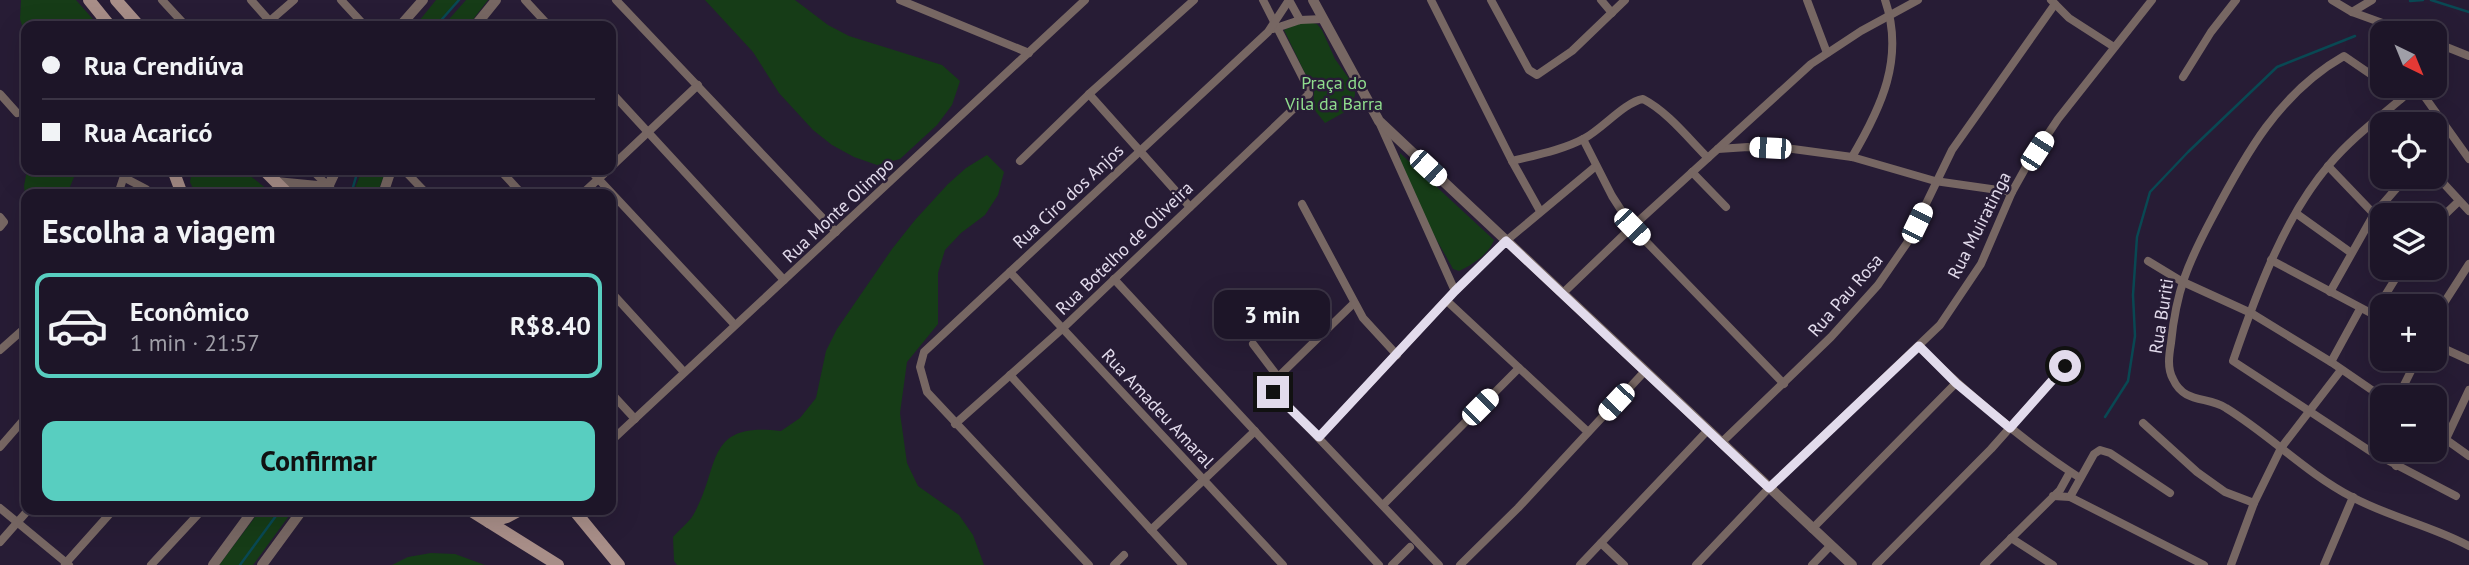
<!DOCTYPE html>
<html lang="pt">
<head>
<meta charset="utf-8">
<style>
	body { margin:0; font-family:"PT Sans",sans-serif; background:#251e30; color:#f1f3f6; height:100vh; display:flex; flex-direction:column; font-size:26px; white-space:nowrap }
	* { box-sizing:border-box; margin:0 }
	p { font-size:23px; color:#a09fa8 }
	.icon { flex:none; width:38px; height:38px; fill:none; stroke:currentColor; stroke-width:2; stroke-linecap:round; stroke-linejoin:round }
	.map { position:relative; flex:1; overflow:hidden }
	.side { position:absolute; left:21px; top:189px; width:595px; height:326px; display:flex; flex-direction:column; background:#1d1528; border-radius:14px; box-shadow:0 7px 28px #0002,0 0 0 2px #3b3445 }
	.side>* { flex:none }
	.hud { position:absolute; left:21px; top:21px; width:595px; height:154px; border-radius:14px; box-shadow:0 7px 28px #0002,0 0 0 2px #3b3445; display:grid; align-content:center; height:154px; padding:0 21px; background:#1d1528 }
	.needle { width:46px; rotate:137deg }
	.tools { position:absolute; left:2370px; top:21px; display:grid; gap:14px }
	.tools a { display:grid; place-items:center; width:77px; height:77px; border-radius:14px; background:#1d1528; box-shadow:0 7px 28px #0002,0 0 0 2px #3b3445; font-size:35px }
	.end { position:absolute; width:32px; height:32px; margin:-16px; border:9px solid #e2dbec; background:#111; box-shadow:0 0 0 4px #111 }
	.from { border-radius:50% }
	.bubble { position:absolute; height:49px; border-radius:14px; background:#1d1528; box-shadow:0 7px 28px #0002,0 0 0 2px #3b3445; font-size:23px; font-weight:800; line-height:49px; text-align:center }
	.car { position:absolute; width:21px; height:42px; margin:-21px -10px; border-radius:9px; box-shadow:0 0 5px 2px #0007; background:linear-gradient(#fff 24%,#345 0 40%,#fff 0 76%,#345 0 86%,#fff 0) }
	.hud b { display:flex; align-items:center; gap:24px; height:66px; font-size:26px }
	.hud b+b { border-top:2px solid #3b3445 }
	.hud i { width:18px; height:18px; background:#f1f3f6 }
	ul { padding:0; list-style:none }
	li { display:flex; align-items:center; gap:21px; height:105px; margin:0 14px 10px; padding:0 7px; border:4px solid transparent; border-radius:14px }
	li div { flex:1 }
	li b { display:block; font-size:26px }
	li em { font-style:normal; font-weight:800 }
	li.current { border-color:#58cec0 }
	li>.icon { width:63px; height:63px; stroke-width:1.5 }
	h2 { padding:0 21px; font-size:32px; line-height:84px }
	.action { display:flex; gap:14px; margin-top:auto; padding:14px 21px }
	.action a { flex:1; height:80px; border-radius:14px; background:#58cec0; color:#111; font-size:28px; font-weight:800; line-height:80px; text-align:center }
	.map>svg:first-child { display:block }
	.green { fill:#163c17 }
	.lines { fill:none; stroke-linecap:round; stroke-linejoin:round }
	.stream { stroke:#094853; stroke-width:2.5 }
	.minor { stroke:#776763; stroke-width:8 }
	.tertiary { stroke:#776763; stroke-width:10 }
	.secondary { stroke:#a88e88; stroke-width:12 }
	.route { stroke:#e2dbec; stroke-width:9 }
	.labels { text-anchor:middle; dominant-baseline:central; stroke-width:5; stroke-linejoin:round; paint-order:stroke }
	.park-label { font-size:18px; fill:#8fdc8d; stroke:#271c35 }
	.street-label { font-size:18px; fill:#e2dbec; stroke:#271c35 }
</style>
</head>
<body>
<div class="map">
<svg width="2469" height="565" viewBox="0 0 2469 565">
	<rect width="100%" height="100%" fill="#271c35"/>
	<g class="green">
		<polygon points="21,0 76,0 99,26 26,26 26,38 20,19"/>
		<polygon points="436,0 458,0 436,26 415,26"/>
		<polygon points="466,0 488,0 468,26 443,26"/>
		<polygon points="705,0 795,0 828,25 849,36 942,65 960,81 952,105 937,125 900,159 877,165 854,157 832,145 813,130 779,93 753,52"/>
		<polygon points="1308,22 1317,24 1322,30 1335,59 1355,87 1355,95 1350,109 1325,123 1313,108 1314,92 1284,30 1298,23"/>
		<path d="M1400,153L1494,240C1489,254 1472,265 1459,271L1453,269C1440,244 1398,178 1400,153Z"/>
		<path d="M987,155L1004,172L998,195L985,215L961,233L945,250L938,273V324L907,362L900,413L907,463L918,486L959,515L973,535L984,565H677L674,561L673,537C679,530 687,524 692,517C722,468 702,421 781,431L800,418L816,398L826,351L837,329L892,249L915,220L948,184L966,168Z"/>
		<polygon points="27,170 77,170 67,194 26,194 26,200 24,186"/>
		<polygon points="192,170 243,170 273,194 196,194 190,182"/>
		<polygon points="362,170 386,170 377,194 357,194 354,191"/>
		<polygon points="261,509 294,509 253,565 219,565"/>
		<polygon points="431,553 455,554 485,565 392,565 408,557"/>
	</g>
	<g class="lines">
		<g class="stream">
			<polyline points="2431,0 2469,12"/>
			<polyline points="2410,1 2423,0"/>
			<polyline points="436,26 459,0"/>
			<polyline points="351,194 358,170"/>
			<polyline points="2105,417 2128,381 2135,336 2133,295 2137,237 2150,192 2188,152 2277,67 2355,36"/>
			<polyline points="240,565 281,509"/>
		</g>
		<g class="minor">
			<polyline points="162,0 186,26"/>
			<polyline points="251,0 274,26"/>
			<polyline points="341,0 365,26"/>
			<polyline points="525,0 549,26"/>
			<polyline points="616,0 836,232"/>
			<polyline points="900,0 1029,53"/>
			<polyline points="1289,0 1300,20"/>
			<polyline points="1431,0 1512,161 1540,211"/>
			<polyline points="1491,0 1529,70 1537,75 1572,51 1625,0"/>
			<polyline points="1601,0 1612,13"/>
			<polyline points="1807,0 1827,53"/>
			<polyline points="2051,0 2069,18 2114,47"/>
			<polyline points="2332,0 2352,12 2410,33"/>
			<polyline points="2352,12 2372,0"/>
			<polyline points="264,26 294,0"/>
			<polyline points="1273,29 1300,20 1323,19"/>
			<polyline points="2434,42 2469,56"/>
			<polyline points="2434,56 2440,44"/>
			<polyline points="2183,77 2211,32 2236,0"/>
			<path d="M2382,82L2344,56C2279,93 2245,155 2212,218C2188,263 2176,291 2171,343C2169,355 2167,368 2173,379C2184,404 2208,396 2226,408C2270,435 2306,473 2352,497C2389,517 2432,526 2469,546"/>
			<polyline points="2386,86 2401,99"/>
			<path d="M2416,86C2387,112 2354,135 2329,165C2284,217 2255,297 2233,361L2370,451L2456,496"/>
			<polyline points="2417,86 2469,159"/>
			<polyline points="611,92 784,280"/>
			<polyline points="0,94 17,113"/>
			<polyline points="1089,94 1190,207"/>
			<polyline points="2387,112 2396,124"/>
			<polyline points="1380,124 1455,291"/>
			<polyline points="1583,139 1612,196 1632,227 1784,384"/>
			<polyline points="1718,149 1748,147 1793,149 1852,157 1935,181 2012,192"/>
			<path d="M1852,157C1881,108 1905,58 1885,0"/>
			<polyline points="1020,161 1089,94 1194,0"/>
			<path d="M1512,161C1536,155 1563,150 1585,138C1603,128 1625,102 1643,99C1668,112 1688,138 1708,158"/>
			<polyline points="2328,166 2374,214"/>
			<polyline points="611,167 698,85"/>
			<polyline points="312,170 336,194"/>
			<polyline points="404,170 427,194"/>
			<polyline points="500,170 522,194"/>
			<polyline points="590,170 734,324"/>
			<polyline points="1692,172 1726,207"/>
			<polyline points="2434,173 2469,211"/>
			<polyline points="125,178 146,189 152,194"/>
			<polyline points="118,194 126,170"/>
			<polyline points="582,194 608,170"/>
			<polyline points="1302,204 1363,318 1397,355"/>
			<polyline points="2297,214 2350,252"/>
			<polyline points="0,217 4,222 0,227"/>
			<polyline points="2434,225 2459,201"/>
			<polyline points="2271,260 2382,319"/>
			<polyline points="2148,261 2181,281 2251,313 2331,362 2382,397"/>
			<polyline points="1010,272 1283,565"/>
			<polyline points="1114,279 1379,565"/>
			<polyline points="611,292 684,372"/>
			<polyline points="2330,292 2374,214 2401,183"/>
			<polyline points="1563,293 1632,227 1811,64 1861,31 1918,0"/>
			<polyline points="1447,301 1588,432"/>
			<polyline points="1354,303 1278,377 1273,390 1439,565"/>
			<polyline points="1293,308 1315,340"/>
			<polyline points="2373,315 2402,268"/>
			<polyline points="2434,322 2442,306 2469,264"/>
			<polyline points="1253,344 1278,377"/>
			<polyline points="2434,344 2469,360"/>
			<path d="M1919,347C1969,395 2021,440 2080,478"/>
			<polyline points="0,350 26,327"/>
			<polyline points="2331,362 2360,309"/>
			<polyline points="1010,375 1183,565"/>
			<polyline points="611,393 635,419"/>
			<polyline points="2398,397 2417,359"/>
			<polyline points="2143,423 2197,472 2225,492 2254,503"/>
			<polyline points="955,424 1062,329 1309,94 1308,88 1263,0"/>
			<polyline points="2434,431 2469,456"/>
			<polyline points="1319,437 1455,291 1506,241 1596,166"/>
			<polyline points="2446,439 2469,390"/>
			<polyline points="611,441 1085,0"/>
			<polyline points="1721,443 1831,337 1878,285 1907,243 1952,150 2055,4"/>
			<polyline points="0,447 26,417"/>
			<polyline points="2396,466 2407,450"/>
			<polyline points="2053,496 2070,497 2204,565"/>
			<polyline points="2070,497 2094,454 2100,450 2110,453 2170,493"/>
			<polyline points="1383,505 1519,368"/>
			<polyline points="0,508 69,565"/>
			<polyline points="1812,529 1956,383"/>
			<polyline points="1151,530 1255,431"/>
			<polyline points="2011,538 2053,565"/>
			<polyline points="0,542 29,509"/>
			<polyline points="1601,543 1624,565"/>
			<polyline points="65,564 114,509"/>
			<polyline points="151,565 203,509"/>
			<polyline points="1089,565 927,392 920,367 924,352 1268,32 1289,0"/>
			<polyline points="1114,565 1124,555"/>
			<polyline points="1392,565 1410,547"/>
			<polyline points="1460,565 1518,508 1645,371"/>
			<polyline points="1580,565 1708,430"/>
			<polyline points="1696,565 1769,488 1940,325 1981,264 2012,192 2026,167 2058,119 2152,0"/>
			<polyline points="1812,565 1831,545"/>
			<polyline points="1876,565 1991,449 2065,366"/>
			<polyline points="1984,565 2060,490 2070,472"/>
			<polyline points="2231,565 2254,503 2281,448 2341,370"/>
			<polyline points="2324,565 2353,497"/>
		</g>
		<g class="tertiary">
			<polyline points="1313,0 1379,121 1852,565"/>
			<polyline points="400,26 423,0"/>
			<polyline points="475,26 496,0"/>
			<polyline points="276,182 328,187 336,170"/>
			<polyline points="383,194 391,170"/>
			<polyline points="213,565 254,509"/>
			<polyline points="262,565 303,509"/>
		</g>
		<g class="secondary">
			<polyline points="89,0 110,26"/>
			<polyline points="116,0 139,26"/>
			<polyline points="173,170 182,194"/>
			<polyline points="264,170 288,194"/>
			<polyline points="468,509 558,565"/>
			<polyline points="573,509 619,565"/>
			<polyline points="489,522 507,517 522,509"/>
		</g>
	</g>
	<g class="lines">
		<polyline class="route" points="1273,392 1319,437 1455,291 1506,241 1769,488 1919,346 1956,383 2010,428 2065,366"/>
	</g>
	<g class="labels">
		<g class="park-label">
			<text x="1334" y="82">Praça do<tspan x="1334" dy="21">Vila da Barra</tspan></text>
		</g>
		<g class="street-label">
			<text transform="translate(1068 196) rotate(-43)">Rua Ciro dos Anjos</text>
			<text transform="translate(838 210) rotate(-43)">Rua Monte Olimpo</text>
			<text transform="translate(1979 225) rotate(-63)">Rua Muiratinga</text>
			<text transform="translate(1124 248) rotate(-44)">Rua Botelho de Oliveira</text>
			<text transform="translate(1845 295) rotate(-49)">Rua Pau Rosa</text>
			<text transform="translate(2161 316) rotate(-81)">Rua Buriti</text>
			<text transform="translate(1158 408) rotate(47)">Rua Amadeu Amaral</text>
		</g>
	</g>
</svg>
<div class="tools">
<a><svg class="needle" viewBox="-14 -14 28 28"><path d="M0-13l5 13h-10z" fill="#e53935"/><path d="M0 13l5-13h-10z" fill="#a09fa8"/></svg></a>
<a><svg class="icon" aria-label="locate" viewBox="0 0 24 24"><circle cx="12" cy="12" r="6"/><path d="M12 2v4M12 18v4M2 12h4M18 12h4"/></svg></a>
<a><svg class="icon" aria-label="layers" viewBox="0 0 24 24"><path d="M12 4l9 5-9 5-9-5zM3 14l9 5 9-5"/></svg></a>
<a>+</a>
<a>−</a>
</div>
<i class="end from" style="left:2065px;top:366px"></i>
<i class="end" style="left:1273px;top:392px"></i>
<div class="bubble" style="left:1214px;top:290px;width:116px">3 min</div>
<i class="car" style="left:1770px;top:148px;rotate:273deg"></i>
<i class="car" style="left:2037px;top:151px;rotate:33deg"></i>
<i class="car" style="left:1428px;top:168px;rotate:133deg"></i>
<i class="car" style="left:1917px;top:223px;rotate:26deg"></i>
<i class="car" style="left:1632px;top:227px;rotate:136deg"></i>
<i class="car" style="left:1616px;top:402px;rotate:223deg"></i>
<i class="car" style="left:1480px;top:407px;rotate:45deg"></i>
<div class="hud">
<b><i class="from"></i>Rua Crendiúva</b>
<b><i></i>Rua Acaricó</b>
</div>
<section class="side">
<h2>Escolha a viagem</h2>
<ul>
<li class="current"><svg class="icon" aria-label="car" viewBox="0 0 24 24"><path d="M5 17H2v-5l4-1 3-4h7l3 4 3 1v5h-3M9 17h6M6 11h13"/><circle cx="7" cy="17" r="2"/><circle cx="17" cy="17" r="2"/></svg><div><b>Econômico</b><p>1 min · 21:57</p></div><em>R$8.40</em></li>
</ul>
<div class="action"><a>Confirmar</a></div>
</section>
</div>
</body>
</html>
